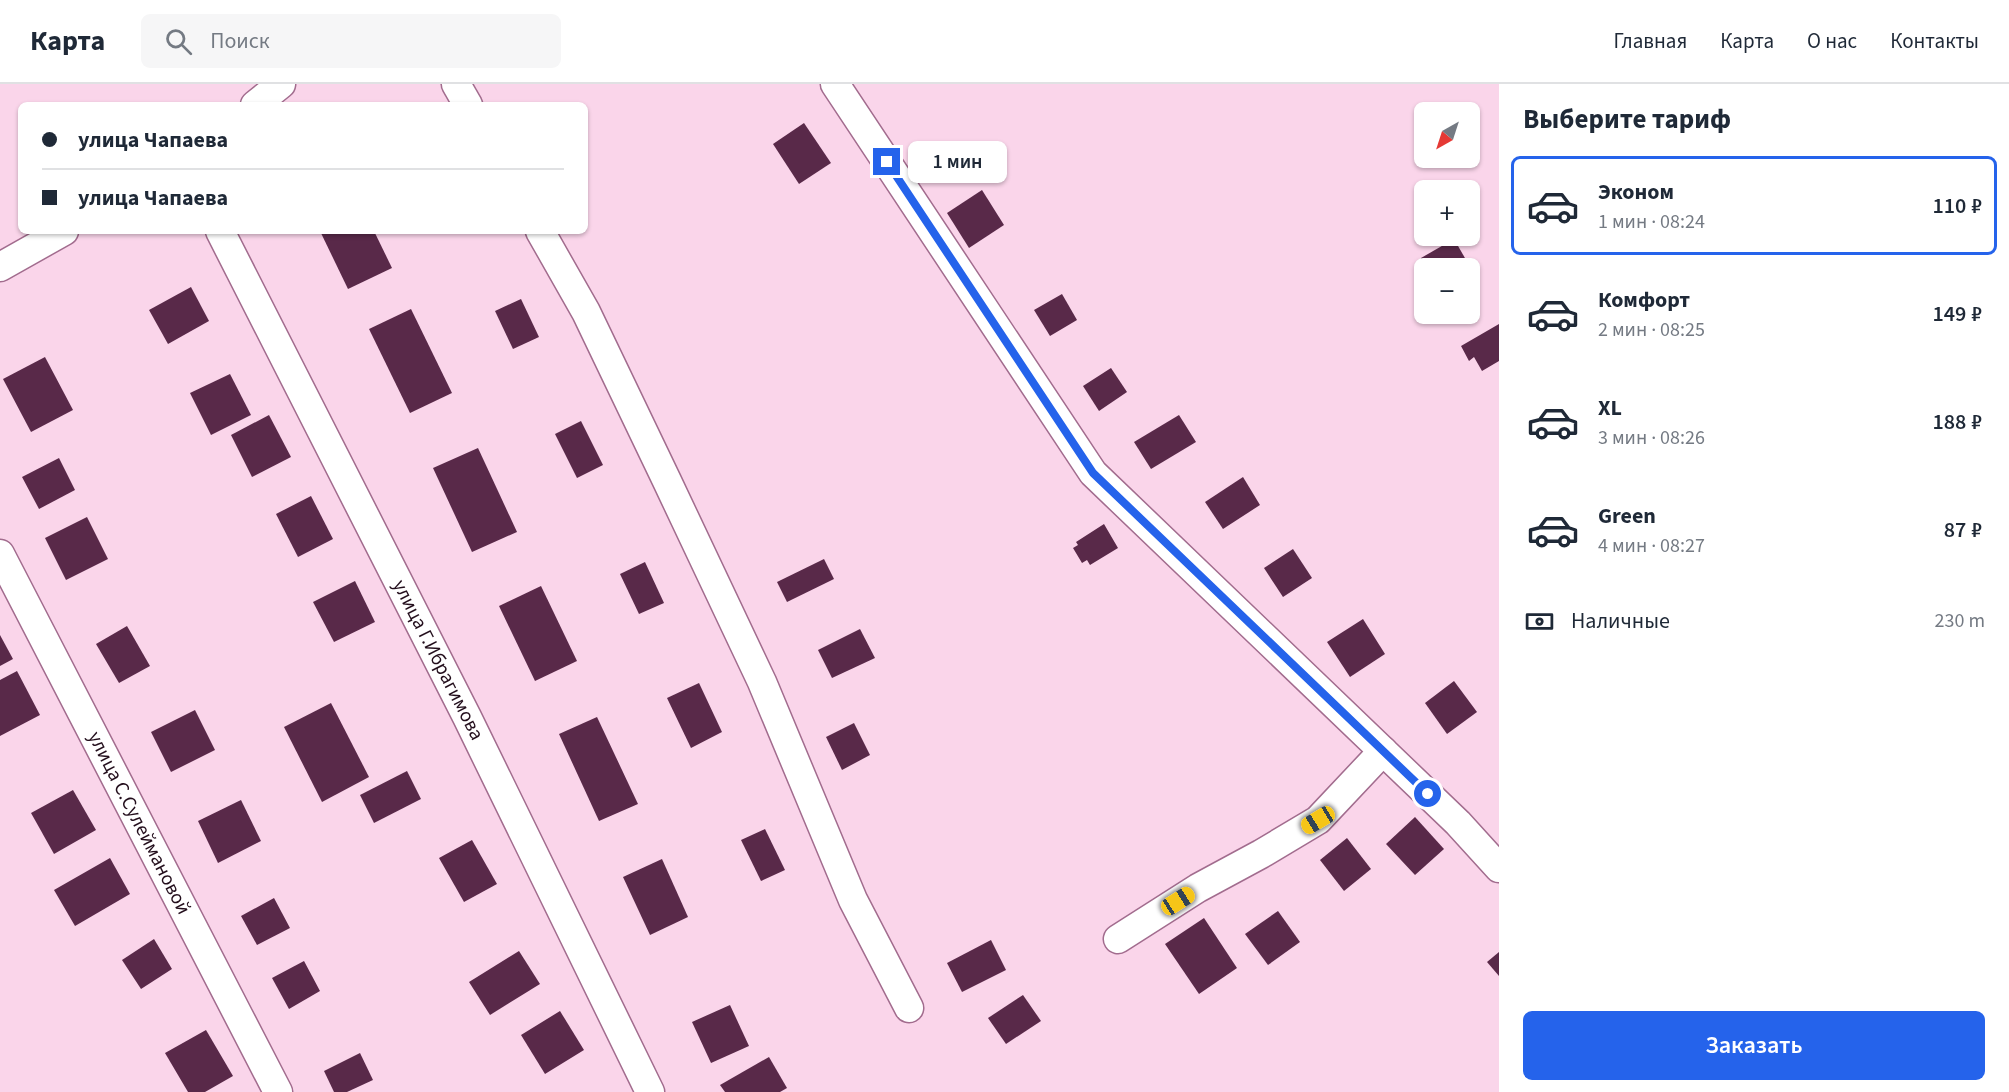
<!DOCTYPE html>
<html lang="ru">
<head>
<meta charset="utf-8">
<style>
	body { margin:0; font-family:"Source Sans 3",sans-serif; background:#f6f6f7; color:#1f2937; height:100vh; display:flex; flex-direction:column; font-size:22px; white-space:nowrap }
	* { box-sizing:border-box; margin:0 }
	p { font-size:20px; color:#747a83 }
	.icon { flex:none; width:33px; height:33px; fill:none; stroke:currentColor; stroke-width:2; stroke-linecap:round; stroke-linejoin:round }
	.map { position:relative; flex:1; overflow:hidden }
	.panel { display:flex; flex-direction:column; background:#fff; width:510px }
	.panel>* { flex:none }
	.hud { position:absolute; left:18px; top:18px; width:570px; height:132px; border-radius:9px; box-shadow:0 2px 4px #0004; display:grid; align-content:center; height:132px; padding:0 24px; background:#fff }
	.needle { width:39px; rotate:219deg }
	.controls { position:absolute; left:1414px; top:18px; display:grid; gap:12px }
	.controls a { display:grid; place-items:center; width:66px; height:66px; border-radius:9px; background:#fff; box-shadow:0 2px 4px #0004; font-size:30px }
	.end { position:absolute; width:27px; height:27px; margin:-14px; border:8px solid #2563eb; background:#fff; box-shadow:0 0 0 3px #fff }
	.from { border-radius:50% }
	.bubble { position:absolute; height:42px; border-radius:9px; background:#fff; box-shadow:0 2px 4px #0004; font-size:20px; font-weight:600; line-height:42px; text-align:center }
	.car { position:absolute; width:18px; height:36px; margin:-18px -9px; border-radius:8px; box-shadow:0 0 4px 2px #0007; background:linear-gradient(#f5c518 24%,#345 0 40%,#f5c518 0 76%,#345 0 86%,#f5c518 0) }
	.hud b { display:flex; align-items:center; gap:21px; height:57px; font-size:22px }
	.hud b+b { border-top:2px solid #e0e1e3 }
	.hud i { width:15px; height:15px; background:#1f2937 }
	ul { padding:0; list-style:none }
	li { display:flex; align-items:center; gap:18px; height:99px; margin:0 12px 9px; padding:0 12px; border:3px solid transparent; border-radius:9px }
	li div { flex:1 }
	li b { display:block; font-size:22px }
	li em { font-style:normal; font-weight:600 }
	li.on { border-color:#2563eb }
	li>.icon { width:54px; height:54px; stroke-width:1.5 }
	h2 { padding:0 24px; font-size:27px; line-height:72px }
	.pay { display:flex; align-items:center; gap:15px; height:66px; padding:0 24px; font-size:22px }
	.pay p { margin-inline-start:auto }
	.button { display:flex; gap:12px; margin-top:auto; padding:12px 24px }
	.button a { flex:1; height:69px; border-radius:9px; background:#2563eb; color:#fff; font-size:24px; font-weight:600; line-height:69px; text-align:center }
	header { display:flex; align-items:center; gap:36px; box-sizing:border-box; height:84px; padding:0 30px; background:#fff; border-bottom:2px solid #e0e1e3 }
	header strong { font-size:28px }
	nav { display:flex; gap:33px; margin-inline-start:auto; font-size:21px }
	.search { width:420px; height:54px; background:#f6f6f7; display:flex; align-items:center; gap:15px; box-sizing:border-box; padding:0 21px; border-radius:9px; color:#747a83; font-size:22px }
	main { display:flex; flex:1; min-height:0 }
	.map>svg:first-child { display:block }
	.building { fill:#592949 }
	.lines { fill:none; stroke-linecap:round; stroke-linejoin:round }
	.minor-casing { stroke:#a26c8e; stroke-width:31 }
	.minor { stroke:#fff; stroke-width:28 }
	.route { stroke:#2563eb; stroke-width:8 }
	.labels { text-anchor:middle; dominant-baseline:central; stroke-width:6; stroke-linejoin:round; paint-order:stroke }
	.street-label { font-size:20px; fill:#230e1c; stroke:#fff }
</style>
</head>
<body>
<header>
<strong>Карта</strong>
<div class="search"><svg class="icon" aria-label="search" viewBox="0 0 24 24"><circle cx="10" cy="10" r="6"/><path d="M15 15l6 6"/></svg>Поиск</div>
<nav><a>Главная</a><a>Карта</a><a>О нас</a><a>Контакты</a></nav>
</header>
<main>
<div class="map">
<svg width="1499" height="1008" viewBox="0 0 1499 1008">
	<rect width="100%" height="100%" fill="#fad5ea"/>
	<g class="building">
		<polygon points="804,39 831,79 799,100 773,60"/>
		<polygon points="982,106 1004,141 969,164 947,129"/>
		<polygon points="320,147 374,147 392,184 348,205"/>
		<polygon points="1454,155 1469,181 1463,184 1427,184 1421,174"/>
		<polygon points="191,203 209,237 168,260 149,226"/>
		<polygon points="1062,210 1077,236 1050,252 1034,226"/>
		<polygon points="521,215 539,253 513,265 495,227"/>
		<polygon points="411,225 452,309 410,329 369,245"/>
		<polygon points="1499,240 1499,277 1482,287 1474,273 1469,277 1461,262"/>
		<polygon points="45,273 73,326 31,348 3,295"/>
		<polygon points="1111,284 1127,308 1099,327 1083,302"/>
		<polygon points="230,290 251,331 211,351 190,309"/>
		<polygon points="269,331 291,373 252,393 231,351"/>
		<polygon points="1179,331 1196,358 1151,385 1134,358"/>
		<polygon points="581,337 603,381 577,394 555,350"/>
		<polygon points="478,364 517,448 472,468 433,384"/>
		<polygon points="59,374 75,406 39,425 22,393"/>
		<polygon points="1243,393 1260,421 1223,445 1205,418"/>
		<polygon points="311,412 333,455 298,473 276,430"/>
		<polygon points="87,433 108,475 66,496 45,454"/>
		<polygon points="1104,440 1118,464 1090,481 1087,476 1082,479 1073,464 1078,461 1076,458"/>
		<polygon points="1293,465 1312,494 1283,513 1264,484"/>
		<polygon points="824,475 834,495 787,518 777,498"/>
		<polygon points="645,478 664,519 639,530 620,490"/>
		<polygon points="355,497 375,538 334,558 313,518"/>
		<polygon points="541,502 577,577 535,597 499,522"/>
		<polygon points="1363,535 1385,570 1350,593 1327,558"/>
		<polygon points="127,542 150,582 119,599 96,560"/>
		<polygon points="860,545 875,574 832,594 818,566"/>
		<polygon points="0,551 13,575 0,582"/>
		<polygon points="17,587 40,631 0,652 0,596"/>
		<polygon points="1454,597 1477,628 1447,650 1425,619"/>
		<polygon points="699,599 722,648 691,664 667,614"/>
		<polygon points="331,619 369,693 322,718 284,643"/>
		<polygon points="195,626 215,666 171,688 151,648"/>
		<polygon points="597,633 638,720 599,737 559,650"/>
		<polygon points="854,639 870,671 842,686 826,653"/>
		<polygon points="407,687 421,715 374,739 360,711"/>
		<polygon points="73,706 96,746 54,770 31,729"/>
		<polygon points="241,716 261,757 218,779 198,737"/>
		<polygon points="1415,733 1444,765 1415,791 1386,760"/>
		<polygon points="765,745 785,786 761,797 741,756"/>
		<polygon points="1347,754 1371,785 1344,807 1320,776"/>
		<polygon points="472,756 497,800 464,818 439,774"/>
		<polygon points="110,774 130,810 75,842 54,806"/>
		<polygon points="662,775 688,833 650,851 623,793"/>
		<polygon points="274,814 290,844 257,861 241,832"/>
		<polygon points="1278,827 1300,858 1268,881 1245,850"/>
		<polygon points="1204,834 1237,884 1199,910 1165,860"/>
		<polygon points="154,855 172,885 141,905 122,876"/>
		<polygon points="991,856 1006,886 962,908 947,879"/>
		<polygon points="519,867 540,900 490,931 469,898"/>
		<polygon points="1499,868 1499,892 1487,878"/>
		<polygon points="304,877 320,907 289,925 272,894"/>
		<polygon points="1023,911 1041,937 1006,960 988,934"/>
		<polygon points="730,921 749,962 711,979 692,938"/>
		<polygon points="560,927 584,966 545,990 521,951"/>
		<polygon points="206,946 233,992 205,1008 188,1008 165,969"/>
		<polygon points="360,969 373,996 347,1008 334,1008 324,987"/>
		<polygon points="769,973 787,1004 780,1008 725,1008 720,1001"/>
	</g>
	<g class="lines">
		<defs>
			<g id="minor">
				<polyline points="456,0 468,21"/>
				<polyline points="835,0 1093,389 1458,739 1499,784"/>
				<polyline points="255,21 281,0"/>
				<polyline points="220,147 467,633 650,1008"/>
				<polyline points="540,147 586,228 667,397 762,598 853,816 909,924"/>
				<polyline points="0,183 64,147"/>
				<polyline points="0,470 278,1008"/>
				<polyline points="1118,855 1198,804 1261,770 1318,736 1383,667"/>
			</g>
		</defs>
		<use href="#minor" class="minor-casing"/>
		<use href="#minor" class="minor"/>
	</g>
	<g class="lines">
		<polyline class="route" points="887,78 1093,389 1428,710"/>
	</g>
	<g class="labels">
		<g class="street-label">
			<text transform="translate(438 576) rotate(63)">улица Г.Ибрагимова</text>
			<text transform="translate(139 739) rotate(63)">улица С.Сулеймановой</text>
		</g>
	</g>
</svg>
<div class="controls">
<a><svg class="needle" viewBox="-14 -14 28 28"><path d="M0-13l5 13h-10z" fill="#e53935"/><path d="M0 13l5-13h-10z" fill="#747a83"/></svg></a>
<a>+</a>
<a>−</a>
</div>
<i class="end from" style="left:1428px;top:710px"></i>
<i class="end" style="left:887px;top:78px"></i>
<div class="bubble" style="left:908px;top:57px;width:99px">1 мин</div>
<i class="car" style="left:1318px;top:736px;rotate:239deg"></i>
<i class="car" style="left:1178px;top:817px;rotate:58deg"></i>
<div class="hud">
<b><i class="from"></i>улица Чапаева</b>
<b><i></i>улица Чапаева</b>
</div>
</div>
<section class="panel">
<h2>Выберите тариф</h2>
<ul>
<li class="on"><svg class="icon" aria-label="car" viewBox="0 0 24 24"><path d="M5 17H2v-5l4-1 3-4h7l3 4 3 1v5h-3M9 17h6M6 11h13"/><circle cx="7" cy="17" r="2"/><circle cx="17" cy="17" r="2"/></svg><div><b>Эконом</b><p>1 мин · 08:24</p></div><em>110 ₽</em></li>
<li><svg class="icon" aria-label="car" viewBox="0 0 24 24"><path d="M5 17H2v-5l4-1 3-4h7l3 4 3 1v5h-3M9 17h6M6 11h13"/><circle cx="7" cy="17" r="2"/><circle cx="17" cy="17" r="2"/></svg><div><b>Комфорт</b><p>2 мин · 08:25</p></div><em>149 ₽</em></li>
<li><svg class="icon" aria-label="car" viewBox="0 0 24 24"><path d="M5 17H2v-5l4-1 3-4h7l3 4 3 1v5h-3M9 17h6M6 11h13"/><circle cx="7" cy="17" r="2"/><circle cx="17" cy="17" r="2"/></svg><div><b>XL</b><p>3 мин · 08:26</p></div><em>188 ₽</em></li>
<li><svg class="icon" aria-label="car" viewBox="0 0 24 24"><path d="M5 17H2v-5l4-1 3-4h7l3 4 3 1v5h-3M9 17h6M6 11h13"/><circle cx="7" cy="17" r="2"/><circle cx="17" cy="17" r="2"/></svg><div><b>Green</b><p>4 мин · 08:27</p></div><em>87 ₽</em></li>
</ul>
<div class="pay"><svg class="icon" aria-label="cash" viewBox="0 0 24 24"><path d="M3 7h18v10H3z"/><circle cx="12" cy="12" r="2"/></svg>Наличные<p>230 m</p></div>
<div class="button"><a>Заказать</a></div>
</section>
</main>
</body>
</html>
